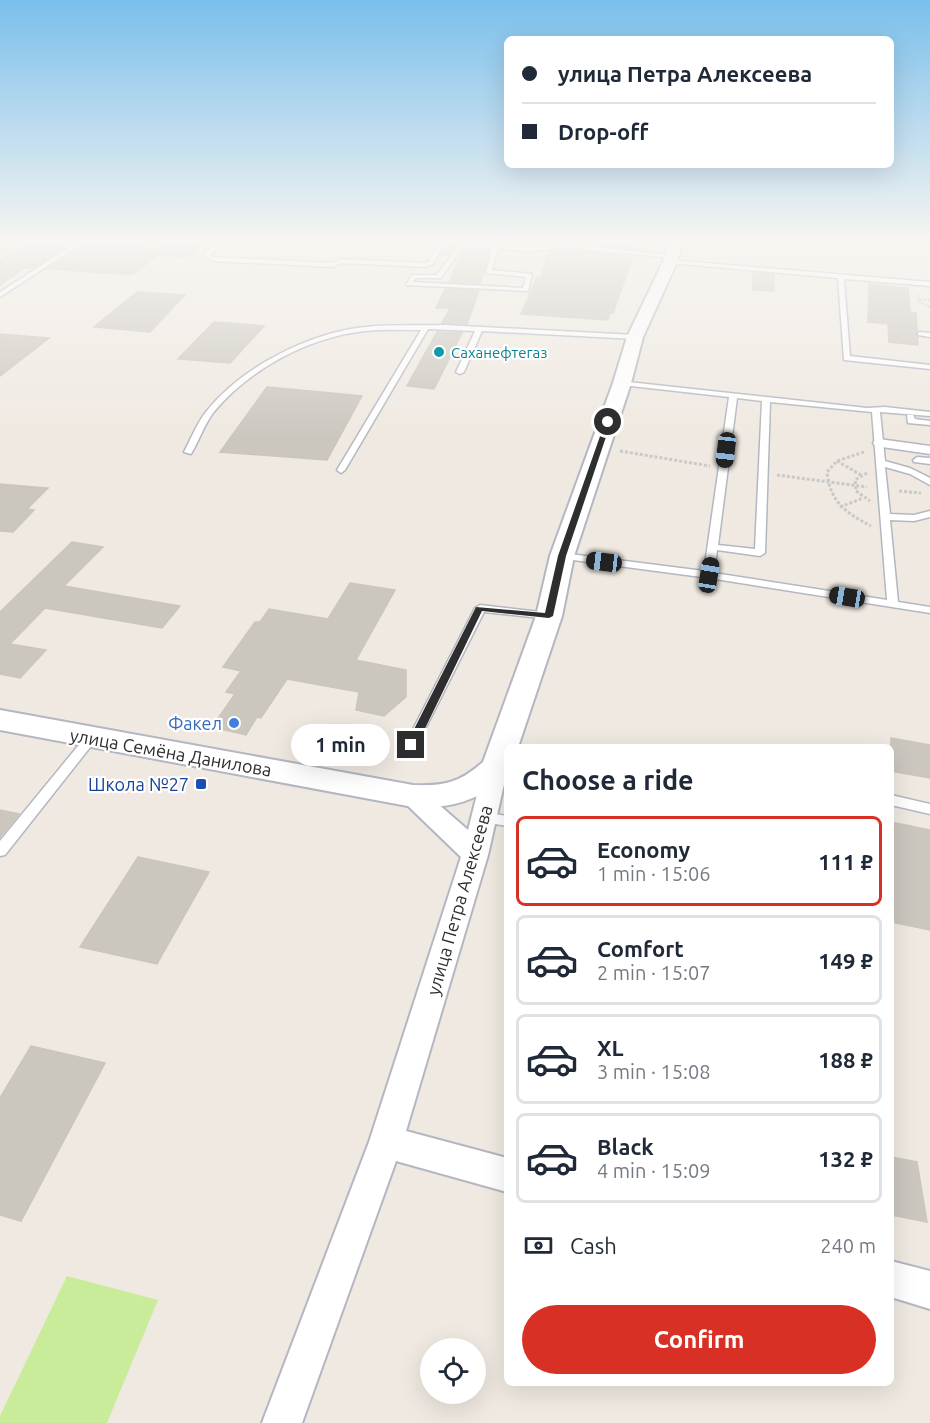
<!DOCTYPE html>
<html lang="en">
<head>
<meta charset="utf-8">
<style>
	body { margin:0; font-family:Ubuntu,sans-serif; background:#f6f6f7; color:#1f2937; height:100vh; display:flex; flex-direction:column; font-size:22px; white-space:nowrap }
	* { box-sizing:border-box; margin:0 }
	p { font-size:20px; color:#747a83 }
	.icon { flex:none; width:33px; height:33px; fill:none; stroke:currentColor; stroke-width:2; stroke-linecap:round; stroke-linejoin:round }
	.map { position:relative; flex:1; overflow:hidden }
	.drawer { position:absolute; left:504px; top:744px; width:390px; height:642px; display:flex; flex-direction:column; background:#fff; border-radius:9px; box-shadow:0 6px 24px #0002 }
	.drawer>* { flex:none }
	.top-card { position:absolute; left:504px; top:36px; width:390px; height:132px; border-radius:9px; box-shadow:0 6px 24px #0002; display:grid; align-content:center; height:132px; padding:0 18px; background:#fff }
	.controls { position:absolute; left:420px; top:1338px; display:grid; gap:12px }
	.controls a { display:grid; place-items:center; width:66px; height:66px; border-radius:50%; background:#fff; box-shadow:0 6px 24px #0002; font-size:30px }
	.end { position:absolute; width:27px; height:27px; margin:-14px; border:8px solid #2e2e2e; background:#fff; box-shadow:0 0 0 3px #fff }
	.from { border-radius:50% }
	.bubble { position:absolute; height:42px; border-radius:21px; background:#fff; box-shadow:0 6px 24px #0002; font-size:20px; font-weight:700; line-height:42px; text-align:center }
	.car { position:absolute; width:18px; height:36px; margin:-18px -9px; border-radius:8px; box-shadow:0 0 4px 2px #0007; background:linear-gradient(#222 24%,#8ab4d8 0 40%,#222 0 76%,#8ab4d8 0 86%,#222 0) }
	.top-card b { display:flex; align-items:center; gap:21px; height:57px; font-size:22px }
	.top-card b+b { border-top:2px solid #e0e1e3 }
	.top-card i { width:15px; height:15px; background:#1f2937 }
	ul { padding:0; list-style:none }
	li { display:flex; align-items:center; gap:18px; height:90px; margin:0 12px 9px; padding:0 6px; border:3px solid #e0e1e3; border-radius:9px }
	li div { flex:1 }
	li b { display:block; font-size:22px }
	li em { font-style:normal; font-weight:700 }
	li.current { border-color:#d93025 }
	li>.icon { width:54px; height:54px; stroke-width:1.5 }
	h2 { padding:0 18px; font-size:27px; line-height:72px }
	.pay { display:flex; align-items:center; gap:15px; height:66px; padding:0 18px; font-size:22px }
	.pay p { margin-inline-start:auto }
	.button { display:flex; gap:12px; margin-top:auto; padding:12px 18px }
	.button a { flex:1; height:69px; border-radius:36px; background:#d93025; color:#fff; font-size:24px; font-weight:700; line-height:69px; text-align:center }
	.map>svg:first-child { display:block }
	.pitch { fill:#c9ec9a }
	.building { fill:#cbc7bf; stroke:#cbc5ba; stroke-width:1.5 }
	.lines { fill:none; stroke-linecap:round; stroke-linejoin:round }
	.service-casing { stroke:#b4b7c1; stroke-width:3 }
	.pedestrian-casing { stroke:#b4b7c1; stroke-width:3 }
	.minor-casing { stroke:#b4b7c1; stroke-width:4 }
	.tertiary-casing { stroke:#b4b7c1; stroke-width:4 }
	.path-far1 { stroke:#c9c9c9; stroke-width:2; stroke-dasharray:2 1.5; stroke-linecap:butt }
	.path { stroke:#c9c9c9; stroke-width:3; stroke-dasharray:3 2; stroke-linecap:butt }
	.service { fill:#fff; fill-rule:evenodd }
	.pedestrian { fill:#fff; fill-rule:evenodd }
	.minor { fill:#fff; fill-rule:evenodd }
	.tertiary { fill:#fff; fill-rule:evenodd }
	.route { fill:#2e2e2e }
	.culture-dot { fill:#0f9aa8; stroke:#fff; stroke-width:2 }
	.shop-dot { fill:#3f7fe0; stroke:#fff; stroke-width:2 }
	.transit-dot { fill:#1a4fb4; stroke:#fff; stroke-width:2 }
	.labels { text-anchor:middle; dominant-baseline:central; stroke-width:4.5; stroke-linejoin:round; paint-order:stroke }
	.far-culture-label { font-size:15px; fill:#0d838f; stroke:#fff; text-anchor:start }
	.shop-label { font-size:18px; fill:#366cbe; stroke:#fff; text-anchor:end }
	.street-label { font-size:18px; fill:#2e2e2e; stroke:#fff }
	.transit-label { font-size:18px; fill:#164399; stroke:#fff; text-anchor:end }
</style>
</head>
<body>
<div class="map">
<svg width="930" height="1423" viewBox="0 0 930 1423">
	<rect width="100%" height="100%" fill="#efe9e1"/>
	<polygon class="pitch" points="67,1276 158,1300 107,1423 0,1423 0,1416"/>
	<g class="building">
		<polygon points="43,239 78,239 32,268 25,268 0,285 0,260"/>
		<polygon points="91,239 154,239 146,246 147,252 152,252 166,239 209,239 188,257 158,255 132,275 47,269"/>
		<polygon points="459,239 498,239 496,243 460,242 449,255 440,255 446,245"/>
		<polygon points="551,239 639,239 636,249 568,242 550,243"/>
		<polygon points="463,250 489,251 481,283 449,282"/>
		<polygon points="568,250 633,257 613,313 610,313 608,320 521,314 537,277 541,277 548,252"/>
		<polygon points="753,273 774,275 774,291 753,290"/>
		<polygon points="869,284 908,288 910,312 916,313 918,345 889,342 888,324 868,322"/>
		<polygon points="445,289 479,291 467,324 442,323 450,308 436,308"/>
		<polygon points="137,292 185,295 150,332 94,327"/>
		<polygon points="214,322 264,326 230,363 178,359"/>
		<polygon points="437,332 462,333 434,389 407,386"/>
		<polygon points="0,334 49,338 0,376"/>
		<polygon points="267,387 362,396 327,460 220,452"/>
		<polygon points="0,484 48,488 27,509 34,510 13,532 0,531"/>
		<polygon points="72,542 103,547 64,586 180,606 162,628 45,608 10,644 46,650 20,678 0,674 0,612"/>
		<polygon points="350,583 395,590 356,660 406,670 406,697 384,716 356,710 359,692 287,679 261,718 257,717 246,735 212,727 235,694 226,692 241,671 223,667 255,622 260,622 269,609 328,619"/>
		<polygon points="891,738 930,745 930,778 891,771"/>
		<polygon points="0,810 19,814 0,837"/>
		<polygon points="891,822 930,830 930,930 891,922"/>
		<polygon points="138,857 209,872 157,964 80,947"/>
		<polygon points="31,1046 105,1063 21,1221 0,1215 0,1098"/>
		<polygon points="891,1157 917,1162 927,1222 891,1215"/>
	</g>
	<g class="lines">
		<defs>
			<g id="service">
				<polygon points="82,239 89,239 0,297 0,292"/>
				<polygon points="157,239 164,239 151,250 147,250 147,248"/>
				<polygon points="226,239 311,242 317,239 324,239 312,246 226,243 222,243 210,255 214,257 332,263 340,259 425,263 429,262 438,244 376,239 457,239 444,243 433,264 426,267 341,263 333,267 213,261 204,256 204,254 218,241"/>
				<polygon points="738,239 744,239 743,248 738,247"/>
				<polygon points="30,241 32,244 17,249 0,248 0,244 17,245"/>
				<path d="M460,244L527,247L568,244L675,256L672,258L568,248L527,251L498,249L492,270L532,274L528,291L406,285L412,275H437ZM462,248L492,249L486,273L526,277L523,288L412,282L416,278H441Z"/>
				<polygon points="670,260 930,282 930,286 844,279 850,356 930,365 930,369 844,360 838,278 668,263"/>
				<path d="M444,325L635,335L638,337L635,339L482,331L464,372L460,374L456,372L475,331L428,329L345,470L341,473L337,470L421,330C402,330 383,329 365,331C309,337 249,369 213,413C204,425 199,441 191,454L184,452C191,439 197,423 206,412C240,368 310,332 366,327C391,324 418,326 444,325Z"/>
				<polygon points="920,332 930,333 930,337 918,335 918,333"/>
				<path d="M619,381L867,408L885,407L930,412V416L880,412L885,461L910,468L930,478V485L910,474L885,467L890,514L914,515L930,511V517L914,521L890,520L898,602L930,607V613L709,578L558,558L557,556L562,553L704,571L729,397L622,385H619ZM737,398L762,401L755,549L718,545ZM770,402L872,412L887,600L714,573L717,550L760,556L765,553Z"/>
				<polygon points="907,415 913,415 915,419 930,421 930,425 908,423"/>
				<polygon points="917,457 930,458 930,464 914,462 913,460"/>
				<polygon points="480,605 549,613 554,616 549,619 484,612 417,745 415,748 407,748 405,745 475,608"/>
				<polygon points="91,734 97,738 95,741 5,855 0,856 0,841 87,735"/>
				<polygon points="891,795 930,804 930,814 891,805"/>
				<polygon points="483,812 507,816 507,826 478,821 476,817 478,813"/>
			</g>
			<polygon id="pedestrian" points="879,439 930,446 930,454 875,446 873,443 875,440"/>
			<g id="minor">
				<polygon points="496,759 504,761 507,771 488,855 406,1131 507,1158 507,1192 396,1161 302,1423 262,1423 369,1142 461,857 404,802 401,796 404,790 413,787 422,790 468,830 484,767 488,761"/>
				<polygon points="891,1261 930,1271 930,1309 891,1297"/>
			</g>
			<path id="tertiary" d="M670,239H684L677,262L643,337L631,383L574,556L562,616L518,747H507V774C480,801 450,809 413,807L0,730V710L413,785C445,786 459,783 483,762L536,616L550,556L613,383L627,337L663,262Z"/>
		</defs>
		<use href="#service" class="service-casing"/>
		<use href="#pedestrian" class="pedestrian-casing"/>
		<use href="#minor" class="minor-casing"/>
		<use href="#tertiary" class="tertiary-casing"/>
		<g class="path-far1">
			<polyline points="919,295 918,301 930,307"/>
			<polyline points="917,299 930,300"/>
		</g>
		<g class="path">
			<polyline points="620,451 710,466"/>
			<path d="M864,452L837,461L827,472C830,502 846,513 871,526"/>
			<polyline points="837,461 861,475"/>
			<polyline points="867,473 855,480 856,491 870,501"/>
			<polyline points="777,475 867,487"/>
			<polyline points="899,491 921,493"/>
			<polyline points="840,507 863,498"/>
		</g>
		<use href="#service" class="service"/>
		<use href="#pedestrian" class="pedestrian"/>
		<use href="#minor" class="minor"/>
		<use href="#tertiary" class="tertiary"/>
	</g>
	<linearGradient id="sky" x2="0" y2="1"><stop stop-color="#7abfeb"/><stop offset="0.55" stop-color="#f8f5f2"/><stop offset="1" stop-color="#f8f5f2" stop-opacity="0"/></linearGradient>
	<rect width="930" height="438" fill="url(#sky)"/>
	<polygon class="route" points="608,420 611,422 566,556 553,616 549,618 482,611 417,745 415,748 408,748 406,745 476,607 545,613 558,556 605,422"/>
	<circle class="culture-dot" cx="439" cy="352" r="6"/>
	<circle class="shop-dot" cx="234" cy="723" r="6"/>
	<rect class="transit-dot" x="195" y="778" width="12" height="12" rx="3"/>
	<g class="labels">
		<g class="far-culture-label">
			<text x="451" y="352">Саханефтегаз</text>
		</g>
		<g class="shop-label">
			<text x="222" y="723">Факел</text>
		</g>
		<g class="street-label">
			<text transform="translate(171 752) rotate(10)">улица Семёна Данилова</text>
			<text transform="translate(459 900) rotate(-74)">улица Петра Алексеева</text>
		</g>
		<g class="transit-label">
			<text x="189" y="784">Школа №27</text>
		</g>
	</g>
</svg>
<div class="controls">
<a><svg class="icon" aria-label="locate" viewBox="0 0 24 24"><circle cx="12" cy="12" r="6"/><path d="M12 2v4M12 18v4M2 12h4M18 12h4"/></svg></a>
</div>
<i class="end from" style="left:608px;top:422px"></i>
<i class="end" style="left:411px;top:745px"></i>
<div class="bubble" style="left:291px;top:724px;width:99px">1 min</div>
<i class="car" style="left:726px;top:450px;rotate:187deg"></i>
<i class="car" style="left:604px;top:562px;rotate:277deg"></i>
<i class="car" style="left:709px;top:575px;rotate:9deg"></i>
<i class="car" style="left:847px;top:597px;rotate:279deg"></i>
<div class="top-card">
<b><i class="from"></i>улица Петра Алексеева</b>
<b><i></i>Drop-off</b>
</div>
<section class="drawer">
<h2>Choose a ride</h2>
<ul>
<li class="current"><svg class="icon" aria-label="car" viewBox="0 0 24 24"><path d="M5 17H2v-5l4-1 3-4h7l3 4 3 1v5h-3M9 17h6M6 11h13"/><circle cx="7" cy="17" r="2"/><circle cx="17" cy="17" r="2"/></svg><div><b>Economy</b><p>1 min · 15:06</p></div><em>111 ₽</em></li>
<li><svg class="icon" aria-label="car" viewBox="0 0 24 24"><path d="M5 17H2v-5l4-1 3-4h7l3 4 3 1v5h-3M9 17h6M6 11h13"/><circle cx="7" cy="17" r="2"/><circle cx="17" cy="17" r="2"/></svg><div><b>Comfort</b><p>2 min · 15:07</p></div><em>149 ₽</em></li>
<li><svg class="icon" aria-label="car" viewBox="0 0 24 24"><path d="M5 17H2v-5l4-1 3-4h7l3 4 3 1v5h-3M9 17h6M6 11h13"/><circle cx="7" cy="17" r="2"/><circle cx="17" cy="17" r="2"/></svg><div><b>XL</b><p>3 min · 15:08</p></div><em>188 ₽</em></li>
<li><svg class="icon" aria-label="car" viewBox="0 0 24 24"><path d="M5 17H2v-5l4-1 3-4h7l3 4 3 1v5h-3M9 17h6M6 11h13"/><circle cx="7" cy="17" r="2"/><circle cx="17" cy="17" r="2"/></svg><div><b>Black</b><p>4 min · 15:09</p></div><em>132 ₽</em></li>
</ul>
<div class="pay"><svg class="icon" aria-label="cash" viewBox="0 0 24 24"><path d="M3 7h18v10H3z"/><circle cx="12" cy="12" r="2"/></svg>Cash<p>240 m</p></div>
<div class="button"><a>Confirm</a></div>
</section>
</div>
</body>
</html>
